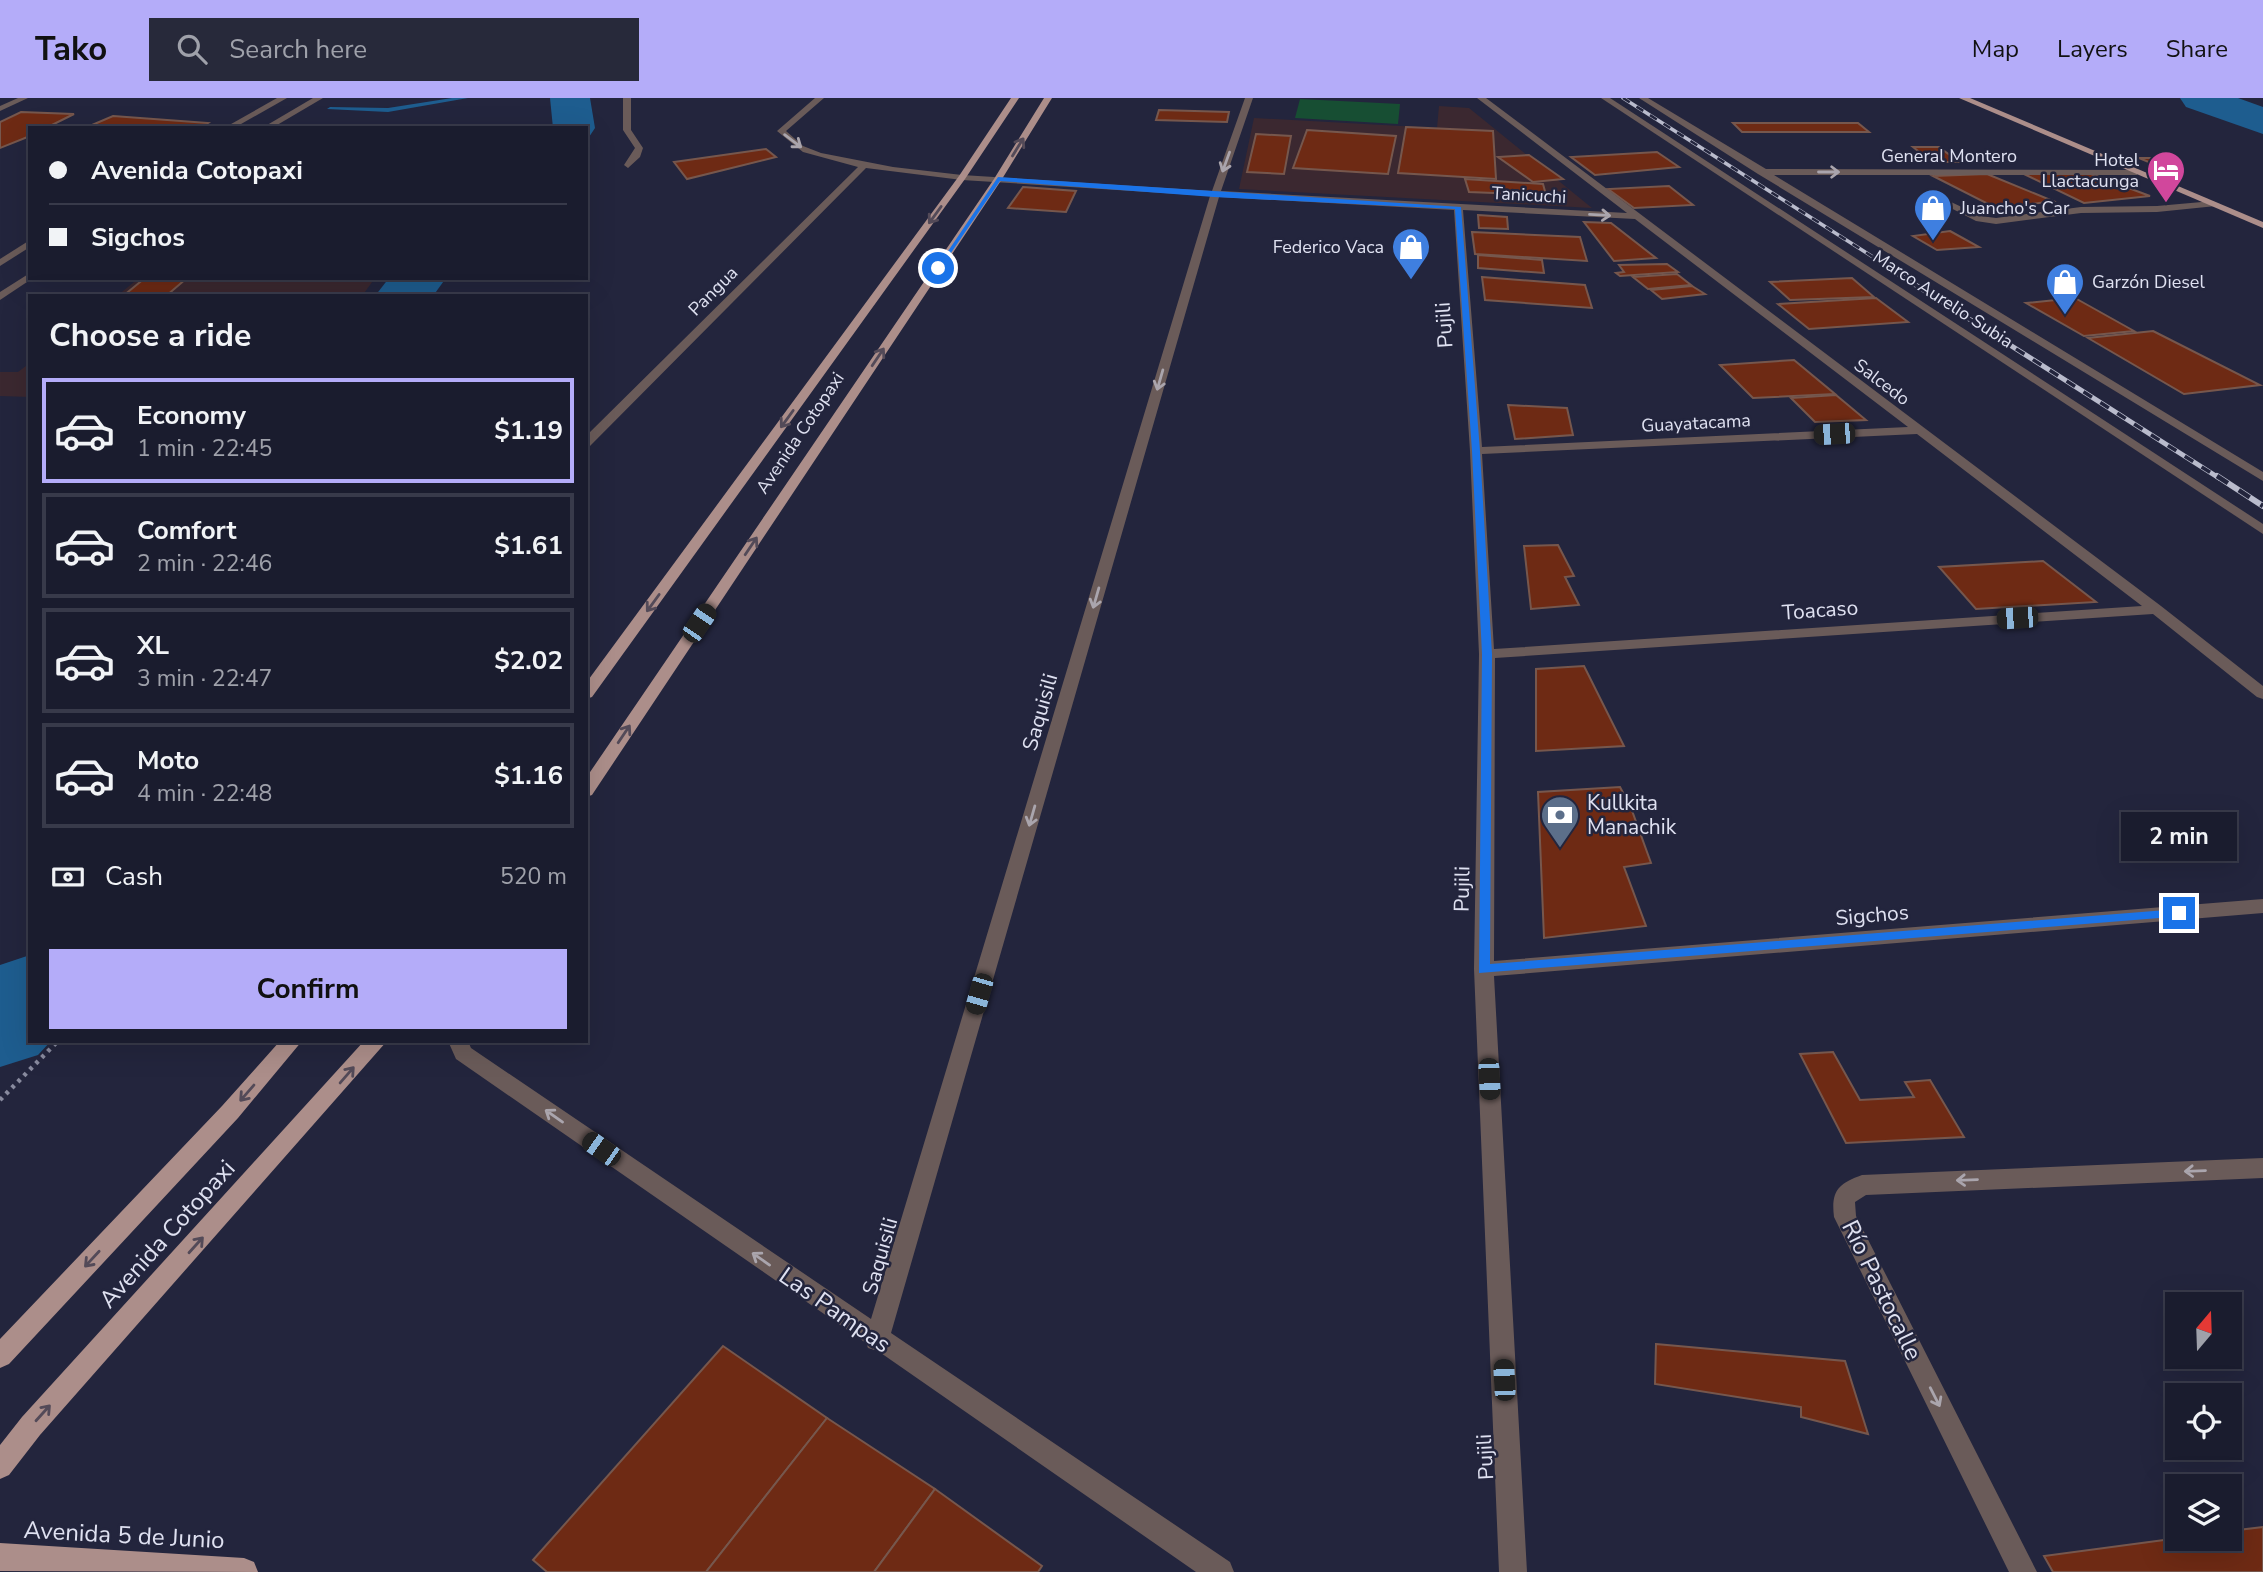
<!DOCTYPE html>
<html lang="en">
<head>
<meta charset="utf-8">
<style>
	body { margin:0; font-family:"Nunito Sans",sans-serif; background:#27293a; color:#f1f3f6; height:100vh; display:flex; flex-direction:column; font-size:26px; white-space:nowrap }
	* { box-sizing:border-box; margin:0 }
	p { font-size:23px; color:#9fa1aa }
	.icon { flex:none; width:38px; height:38px; fill:none; stroke:currentColor; stroke-width:2; stroke-linecap:round; stroke-linejoin:round }
	.map { position:relative; flex:1; overflow:hidden }
	.drawer { position:absolute; left:28px; top:196px; width:560px; height:749px; display:flex; flex-direction:column; background:#1a1c2e; border-radius:0px; box-shadow:0 7px 28px #0002,0 0 0 2px #383a4a }
	.drawer>* { flex:none }
	.banner { position:absolute; left:28px; top:28px; width:560px; height:154px; border-radius:0px; box-shadow:0 7px 28px #0002,0 0 0 2px #383a4a; display:grid; align-content:center; height:154px; padding:0 21px; background:#1a1c2e }
	.needle { width:46px; rotate:19deg }
	.buttons { position:absolute; left:2165px; top:1194px; display:grid; gap:14px }
	.buttons a { display:grid; place-items:center; width:77px; height:77px; border-radius:0px; background:#1a1c2e; box-shadow:0 7px 28px #0002,0 0 0 2px #383a4a; font-size:35px }
	.end { position:absolute; width:32px; height:32px; margin:-16px; border:9px solid #1a73e8; background:#fff; box-shadow:0 0 0 4px #fff }
	.from { border-radius:50% }
	.bubble { position:absolute; height:49px; border-radius:0px; background:#1a1c2e; box-shadow:0 7px 28px #0002,0 0 0 2px #383a4a; font-size:23px; font-weight:700; line-height:49px; text-align:center }
	.car { position:absolute; width:21px; height:42px; margin:-21px -10px; border-radius:9px; box-shadow:0 0 5px 2px #0007; background:linear-gradient(#222 24%,#8ab4d8 0 40%,#222 0 76%,#8ab4d8 0 86%,#222 0) }
	.banner b { display:flex; align-items:center; gap:24px; height:66px; font-size:26px }
	.banner b+b { border-top:2px solid #383a4a }
	.banner i { width:18px; height:18px; background:#f1f3f6 }
	ul { padding:0; list-style:none }
	li { display:flex; align-items:center; gap:21px; height:105px; margin:0 14px 10px; padding:0 7px; border:4px solid #383a4a; border-radius:0px }
	li div { flex:1 }
	li b { display:block; font-size:26px }
	li em { font-style:normal; font-weight:700 }
	li.current { border-color:#b4acf9 }
	li>.icon { width:63px; height:63px; stroke-width:1.5 }
	h2 { padding:0 21px; font-size:32px; line-height:84px }
	.pay { display:flex; align-items:center; gap:18px; height:77px; padding:0 21px; font-size:26px }
	.pay p { margin-inline-start:auto }
	.action { display:flex; gap:14px; margin-top:auto; padding:14px 21px }
	.action a { flex:1; height:80px; border-radius:0px; background:#b4acf9; color:#111; font-size:28px; font-weight:700; line-height:80px; text-align:center }
	header { display:flex; align-items:center; gap:42px; box-sizing:border-box; height:98px; padding:0 35px; background:#b4acf9; color:#111 }
	header strong { font-size:33px }
	nav { display:flex; gap:38px; margin-inline-start:auto; font-size:24px }
	.search { width:490px; height:63px; background:#27293a; display:flex; align-items:center; gap:18px; box-sizing:border-box; padding:0 24px; border-radius:0px; color:#9fa1aa; font-size:26px }
	.map>svg:first-child { display:block }
	.education { fill:#3b2830 }
	.green { fill:#174e33 }
	.lines { fill:none; stroke-linecap:round; stroke-linejoin:round }
	.stream { fill:#1e5d8f; fill-rule:evenodd }
	.river { fill:#1e5d8f; fill-rule:evenodd }
	.building { fill:#6e2a14; stroke:#76574d; stroke-width:2 }
	.path { stroke:#888a9e; stroke-width:4.5; stroke-dasharray:3.5 5; stroke-linecap:butt }
	.minor { fill:#6a5b59; fill-rule:evenodd }
	.major { fill:#ac8e8a; fill-rule:evenodd }
	.rail-far2-casing { stroke:#b9bbcc; stroke-width:3.5 }
	.rail-far1-casing { stroke:#b9bbcc; stroke-width:5 }
	.rail-casing { stroke:#b9bbcc; stroke-width:6 }
	.rail-far2 { stroke:#23253d; stroke-width:2.5; stroke-dasharray:8; stroke-linecap:butt }
	.rail-far1 { stroke:#23253d; stroke-width:3.5; stroke-dasharray:10; stroke-linecap:butt }
	.rail { stroke:#23253d; stroke-width:4.5; stroke-dasharray:13; stroke-linecap:butt }
	.oneway { stroke:#aaa5ad }
	.oneway2 { stroke:#534a58 }
	.route { fill:#1a73e8 }
	.labels { text-anchor:middle; dominant-baseline:central; stroke-width:5; stroke-linejoin:round; paint-order:stroke }
	.far-street-label { font-size:18px; fill:#dfe1f1; stroke:#23253d }
	.far-poi-label { font-size:18px; fill:#dfe1f1; stroke:#23253d; text-anchor:end }
	.street-label { font-size:21px; fill:#dfe1f1; stroke:#23253d }
	.poi-label { font-size:21px; fill:#dfe1f1; stroke:#23253d; text-anchor:start }
	.near-street-label { font-size:24px; fill:#dfe1f1; stroke:#23253d }
</style>
</head>
<body>
<header>
<strong>Tako</strong>
<div class="search"><svg class="icon" aria-label="search" viewBox="0 0 24 24"><circle cx="10" cy="10" r="6"/><path d="M15 15l6 6"/></svg>Search here</div>
<nav><a>Map</a><a>Layers</a><a>Share</a></nav>
</header>
<div class="map">
<svg width="2263" height="1474" viewBox="0 0 2263 1474">
	<rect width="100%" height="100%" fill="#23253d"/>
	<g class="education">
		<polygon points="1439,8 1469,10 1592,110 1239,91 1254,20 1437,30"/>
		<polygon points="139,180 375,180 362,198 117,198"/>
		<polygon points="30,265 30,299 0,298 0,274 18,274"/>
	</g>
	<polygon class="green" points="1300,1 1400,6 1398,26 1295,20"/>
	<g class="lines">
		<polygon class="stream" points="452,0 468,0 388,14 327,11 330,9 388,10"/>
		<g class="river">
			<polygon points="550,0 590,0 595,30 589,39 586,40 586,30 553,30"/>
			<polygon points="2180,0 2238,0 2263,9 2263,36 2186,9"/>
			<polygon points="389,180 446,180 433,198 375,198"/>
			<polygon points="30,857 30,943 51,943 38,957 0,969 0,867"/>
		</g>
	</g>
	<g class="building">
		<polygon points="1159,12 1229,14 1227,24 1156,22"/>
		<polygon points="21,14 74,16 46,30 30,30 30,38 0,50 0,24"/>
		<polygon points="113,18 208,25 200,30 85,30"/>
		<polygon points="1733,25 1858,25 1869,34 1742,34"/>
		<polygon points="1406,29 1493,33 1496,81 1398,75"/>
		<polygon points="1307,32 1396,38 1388,76 1293,70"/>
		<polygon points="1256,36 1291,38 1284,76 1247,74"/>
		<polygon points="1913,49 1939,49 1959,64 1932,64"/>
		<polygon points="766,51 776,59 687,81 674,64"/>
		<polygon points="1657,54 1679,69 1595,77 1571,59"/>
		<polygon points="1529,57 1563,81 1533,84 1498,59"/>
		<polygon points="2139,60 2161,60 2184,69 2163,70"/>
		<polygon points="1987,76 2053,103 1998,111 1933,78"/>
		<polygon points="2024,76 2091,76 2150,98 2084,105"/>
		<polygon points="1465,81 1543,86 1546,97 1469,94"/>
		<polygon points="1669,88 1693,107 1634,110 1608,91"/>
		<polygon points="1023,89 1076,93 1066,114 1008,110"/>
		<polygon points="1478,117 1507,119 1508,131 1479,130"/>
		<polygon points="1584,124 1611,125 1656,160 1614,163"/>
		<polygon points="1950,133 1979,149 1937,152 1913,138"/>
		<polygon points="1472,134 1580,139 1587,163 1475,156"/>
		<polygon points="1478,157 1542,162 1544,175 1478,170"/>
		<polygon points="1667,166 1678,174 1620,178 1616,175 1624,174 1619,167"/>
		<polygon points="1677,176 1691,187 1648,191 1633,179"/>
		<polygon points="1482,179 1585,187 1592,210 1485,202"/>
		<polygon points="145,180 187,180 166,198 123,198"/>
		<polygon points="1852,180 1874,199 1790,202 1770,184"/>
		<polygon points="1692,188 1705,196 1662,201 1651,192"/>
		<polygon points="1876,200 1908,224 1809,231 1778,206"/>
		<polygon points="2075,200 2134,233 2084,238 2026,205"/>
		<polygon points="2153,233 2260,287 2184,296 2088,240"/>
		<polygon points="1794,262 1835,296 1753,300 1720,267"/>
		<polygon points="1836,297 1866,322 1815,324 1791,300"/>
		<polygon points="1508,307 1567,310 1573,337 1515,341"/>
		<polygon points="1558,447 1574,478 1565,479 1579,507 1531,511 1524,448"/>
		<polygon points="2043,463 2096,504 1976,511 1939,469"/>
		<polygon points="1584,568 1624,648 1536,653 1536,571"/>
		<polygon points="1620,689 1631,710 1651,765 1624,769 1646,828 1544,840 1538,694"/>
		<polygon points="1833,954 1860,1002 1914,999 1905,984 1930,982 1964,1039 1846,1045 1800,956"/>
		<polygon points="1656,1246 1845,1263 1868,1336 1801,1319 1801,1309 1655,1286"/>
		<polygon points="723,1248 827,1320 706,1474 547,1474 533,1462"/>
		<polygon points="827,1320 935,1391 874,1474 706,1474"/>
		<polygon points="935,1391 1042,1468 1038,1474 874,1474"/>
		<polygon points="2263,1429 2263,1474 2053,1474 2044,1458 2179,1440 2230,1440 2230,1433"/>
	</g>
	<g class="lines">
		<polyline class="path" points="0,1002 58,943"/>
		<g class="minor">
			<polygon points="18,0 28,0 0,13 0,8"/>
			<polygon points="277,0 287,0 234,30 224,30"/>
			<polygon points="313,0 323,0 272,30 262,30"/>
			<polygon points="623,0 631,0 631,32 643,50 640,59 628,70 624,67 635,50 623,32"/>
			<path d="M815,0H824L786,33L803,48L821,55L893,69L962,77L1212,93L1245,0H1253L1221,93L1627,115L1477,0H1486L2161,508L2263,588V601L2257,599L2153,516L1495,560L1494,863L2263,801V815L1494,878L1527,1474H1499L1474,871L1479,556L1470,353L1454,112L1219,99L891,1235L1230,1464L1234,1474H1196L878,1253L868,1250L866,1245L456,961L448,943H468L471,950L871,1221L1210,98L962,82L866,70L590,348L586,349V338L858,69L803,54L777,33ZM1463,112L1635,121L1908,329L1482,349ZM1917,336L2142,508L1494,551L1482,356Z"/>
			<polygon points="1601,0 1610,0 2263,426 2263,436"/>
			<polygon points="1639,0 1648,0 1766,71 2140,72 2137,77 1774,77 2263,374 2263,383 1758,76"/>
			<polygon points="2213,103 2218,106 2216,108 2157,114 2081,115 1996,126 1976,123 1943,106 1951,104 1981,118 1996,120 2081,109 2157,108"/>
			<polygon points="30,142 30,149 0,168 0,161"/>
			<polygon points="30,175 30,180 33,180 0,202 0,194"/>
			<path d="M2263,1060V1080L1866,1097L1855,1104L1856,1118L2037,1474H2009L1834,1119C1831,1094 1837,1086 1862,1077Z"/>
		</g>
		<g class="major">
			<polygon points="1011,0 1019,0 965,81 592,599 586,601 586,585 959,78"/>
			<polygon points="1044,0 1052,0 1002,81 592,697 586,699 586,680 994,81"/>
			<polygon points="1959,0 1970,0 2263,124 2263,130"/>
			<polygon points="280,943 302,943 238,1020 9,1266 0,1270 0,1241 222,1008"/>
			<polygon points="364,943 387,943 40,1337 9,1377 0,1381 0,1347 22,1319"/>
			<polygon points="0,1445 244,1460 254,1464 258,1474 0,1473"/>
		</g>
		<defs>
			<polyline id="rail-far2" points="1623,0 1884,166"/>
			<polyline id="rail-far1" points="1881,165 2219,380"/>
			<polyline id="rail" points="2217,378 2263,408"/>
		</defs>
		<use href="#rail-far2" class="rail-far2-casing"/>
		<use href="#rail-far1" class="rail-far1-casing"/>
		<use href="#rail" class="rail-casing"/>
		<use href="#rail-far2" class="rail-far2"/>
		<use href="#rail-far1" class="rail-far1"/>
		<use href="#rail" class="rail"/>
	</g>
	<defs><path id="oneway-shaft" d="M-6 0H5M1.5-3L5.5 0L1.5 3" fill="none" stroke-width="1.6" stroke-linecap="round" stroke-linejoin="round" transform="scale(1.75)"/></defs>
	<g class="oneway">
		<use href="#oneway-shaft" transform="translate(793 43) rotate(37)"/>
		<use href="#oneway-shaft" transform="translate(1226 64) rotate(110)"/>
		<use href="#oneway-shaft" transform="translate(1829 74)"/>
		<use href="#oneway-shaft" transform="translate(1600 117) rotate(3)"/>
		<use href="#oneway-shaft" transform="translate(1160 282) rotate(106)"/>
		<use href="#oneway-shaft" transform="translate(1096 500) rotate(106)"/>
		<use href="#oneway-shaft" transform="translate(1032 718) rotate(106)"/>
		<use href="#oneway-shaft" transform="translate(554 1018) rotate(-145)"/>
		<use href="#oneway-shaft" transform="translate(2195 1073) rotate(178)"/>
		<use href="#oneway-shaft" transform="translate(1967 1082) rotate(178)"/>
		<use href="#oneway-shaft" transform="translate(761 1161) rotate(-145)"/>
		<use href="#oneway-shaft" transform="translate(1935 1299) rotate(63)"/>
	</g>
	<g class="oneway2">
		<use href="#oneway-shaft" transform="translate(1018 49) rotate(-58)"/>
		<use href="#oneway-shaft" transform="translate(935 117) rotate(126)"/>
		<use href="#oneway-shaft" transform="translate(878 259) rotate(-56)"/>
		<use href="#oneway-shaft" transform="translate(787 321) rotate(126)"/>
		<use href="#oneway-shaft" transform="translate(751 448) rotate(-56)"/>
		<use href="#oneway-shaft" transform="translate(653 505) rotate(126)"/>
		<use href="#oneway-shaft" transform="translate(624 636) rotate(-56)"/>
		<use href="#oneway-shaft" transform="translate(347 977) rotate(-49)"/>
		<use href="#oneway-shaft" transform="translate(247 995) rotate(131)"/>
		<use href="#oneway-shaft" transform="translate(196 1147) rotate(-48)"/>
		<use href="#oneway-shaft" transform="translate(92 1161) rotate(133)"/>
		<use href="#oneway-shaft" transform="translate(43 1315) rotate(-48)"/>
	</g>
	<polygon class="route" points="998,79 1461,109 1480,353 1492,556 1490,866 2179,811 2185,815 2184,818 1479,875 1482,556 1472,353 1455,111 1214,99 1000,83 940,171 936,171"/>
	<defs>
		<symbol id="hotel-pin" viewBox="-11 -11 22 30"><path d="M0 17L-7.5 6A9.5 9.5 0 1 1 7.5 6Z" fill="#d1479c" stroke="#23253d"/><path d="M-6-4.5h1.5V1H6V5H4.5V3h-9V5H-6ZM-4 0a1.8 1.8 0 1 1 3.6 0ZM.5 0V-2.5h3Q6-2.5 6 0Z" fill="#fff"/></symbol>
		<symbol id="shop-pin" viewBox="-11 -11 22 30"><path d="M0 17L-7.5 6A9.5 9.5 0 1 1 7.5 6Z" fill="#3f7fe0" stroke="#23253d"/><path d="M-5-2.5h2.3a2.7 3.5 0 0 1 5.4 0H5L5.5 6h-11ZM-1.5-2.5h3a1.5 2.3 0 0 0-3 0Z" fill="#fff"/></symbol>
		<symbol id="bank-pin" viewBox="-11 -11 22 30"><path d="M0 17L-7.5 6A9.5 9.5 0 1 1 7.5 6Z" fill="#5c6f8a" stroke="#23253d"/><path d="M-6-4H6V4H-6ZM0-2.3a2.3 2.3 0 1 0 0 4.6a2.3 2.3 0 1 0 0-4.6Z" fill="#fff"/></symbol>
	</defs>
	<g fill-rule="evenodd">
		<use href="#hotel-pin" x="2144" y="50" width="44" height="60"/>
		<use href="#shop-pin" x="1911" y="88" width="44" height="60"/>
		<use href="#shop-pin" x="1389" y="127" width="44" height="60"/>
		<use href="#shop-pin" x="2043" y="162" width="44" height="60"/>
		<use href="#bank-pin" x="1538" y="695" width="44" height="60"/>
	</g>
	<g class="labels">
		<g class="far-street-label">
			<text x="1949" y="58">General Montero</text>
			<text transform="translate(1529 97) rotate(3)">Tanicuchi</text>
			<text transform="translate(713 193) rotate(-45)">Pangua</text>
			<text transform="translate(1943 201) rotate(33)">Marco Aurelio Subia</text>
			<text transform="translate(1882 284) rotate(37)">Salcedo</text>
			<text transform="translate(1696 325) rotate(-3)">Guayatacama</text>
			<text transform="translate(800 335) rotate(-56)">Avenida Cotopaxi</text>
		</g>
		<g class="far-poi-label">
			<text x="2139" y="62">Hotel<tspan x="2139" dy="21">Llactacunga</tspan></text>
			<text x="1960" y="110" text-anchor="start">Juancho's Car</text>
			<text x="1384" y="149">Federico Vaca</text>
			<text x="2092" y="184" text-anchor="start">Garzón Diesel</text>
		</g>
		<g class="street-label">
			<text transform="translate(1444 227) rotate(-94)">Pujili</text>
			<text transform="translate(1820 512) rotate(-4)">Toacaso</text>
			<text transform="translate(1040 614) rotate(-74)">Saquisili</text>
			<text transform="translate(1462 791) rotate(-89)">Pujili</text>
			<text transform="translate(1872 817) rotate(-5)">Sigchos</text>
			<text transform="translate(880 1158) rotate(-74)">Saquisili</text>
			<text transform="translate(1485 1359) rotate(-93)">Pujili</text>
		</g>
		<g class="poi-label">
			<text x="1587" y="705">Kullkita<tspan x="1587" dy="24">Manachik</tspan></text>
		</g>
		<g class="near-street-label">
			<text transform="translate(167 1136) rotate(-48)">Avenida Cotopaxi</text>
			<text transform="translate(1882 1192) rotate(64)">Río Pastocalle</text>
			<text transform="translate(835 1212) rotate(35)">Las Pampas</text>
			<text transform="translate(124 1437) rotate(3)">Avenida 5 de Junio</text>
		</g>
	</g>
</svg>
<div class="buttons">
<a><svg class="needle" viewBox="-14 -14 28 28"><path d="M0-13l5 13h-10z" fill="#e53935"/><path d="M0 13l5-13h-10z" fill="#9fa1aa"/></svg></a>
<a><svg class="icon" aria-label="locate" viewBox="0 0 24 24"><circle cx="12" cy="12" r="6"/><path d="M12 2v4M12 18v4M2 12h4M18 12h4"/></svg></a>
<a><svg class="icon" aria-label="layers" viewBox="0 0 24 24"><path d="M12 4l9 5-9 5-9-5zM3 14l9 5 9-5"/></svg></a>
</div>
<i class="end from" style="left:938px;top:170px"></i>
<i class="end" style="left:2179px;top:815px"></i>
<div class="bubble" style="left:2121px;top:714px;width:116px">2 min</div>
<i class="car" style="left:1834px;top:336px;rotate:267deg"></i>
<i class="car" style="left:2017px;top:520px;rotate:266deg"></i>
<i class="car" style="left:699px;top:525px;rotate:34deg"></i>
<i class="car" style="left:979px;top:896px;rotate:196deg"></i>
<i class="car" style="left:1489px;top:981px;rotate:177deg"></i>
<i class="car" style="left:601px;top:1051px;rotate:305deg"></i>
<i class="car" style="left:1504px;top:1282px;rotate:357deg"></i>
<div class="banner">
<b><i class="from"></i>Avenida Cotopaxi</b>
<b><i></i>Sigchos</b>
</div>
<section class="drawer">
<h2>Choose a ride</h2>
<ul>
<li class="current"><svg class="icon" aria-label="car" viewBox="0 0 24 24"><path d="M5 17H2v-5l4-1 3-4h7l3 4 3 1v5h-3M9 17h6M6 11h13"/><circle cx="7" cy="17" r="2"/><circle cx="17" cy="17" r="2"/></svg><div><b>Economy</b><p>1 min · 22:45</p></div><em>$1.19</em></li>
<li><svg class="icon" aria-label="car" viewBox="0 0 24 24"><path d="M5 17H2v-5l4-1 3-4h7l3 4 3 1v5h-3M9 17h6M6 11h13"/><circle cx="7" cy="17" r="2"/><circle cx="17" cy="17" r="2"/></svg><div><b>Comfort</b><p>2 min · 22:46</p></div><em>$1.61</em></li>
<li><svg class="icon" aria-label="car" viewBox="0 0 24 24"><path d="M5 17H2v-5l4-1 3-4h7l3 4 3 1v5h-3M9 17h6M6 11h13"/><circle cx="7" cy="17" r="2"/><circle cx="17" cy="17" r="2"/></svg><div><b>XL</b><p>3 min · 22:47</p></div><em>$2.02</em></li>
<li><svg class="icon" aria-label="car" viewBox="0 0 24 24"><path d="M5 17H2v-5l4-1 3-4h7l3 4 3 1v5h-3M9 17h6M6 11h13"/><circle cx="7" cy="17" r="2"/><circle cx="17" cy="17" r="2"/></svg><div><b>Moto</b><p>4 min · 22:48</p></div><em>$1.16</em></li>
</ul>
<div class="pay"><svg class="icon" aria-label="cash" viewBox="0 0 24 24"><path d="M3 7h18v10H3z"/><circle cx="12" cy="12" r="2"/></svg>Cash<p>520 m</p></div>
<div class="action"><a>Confirm</a></div>
</section>
</div>
</body>
</html>
